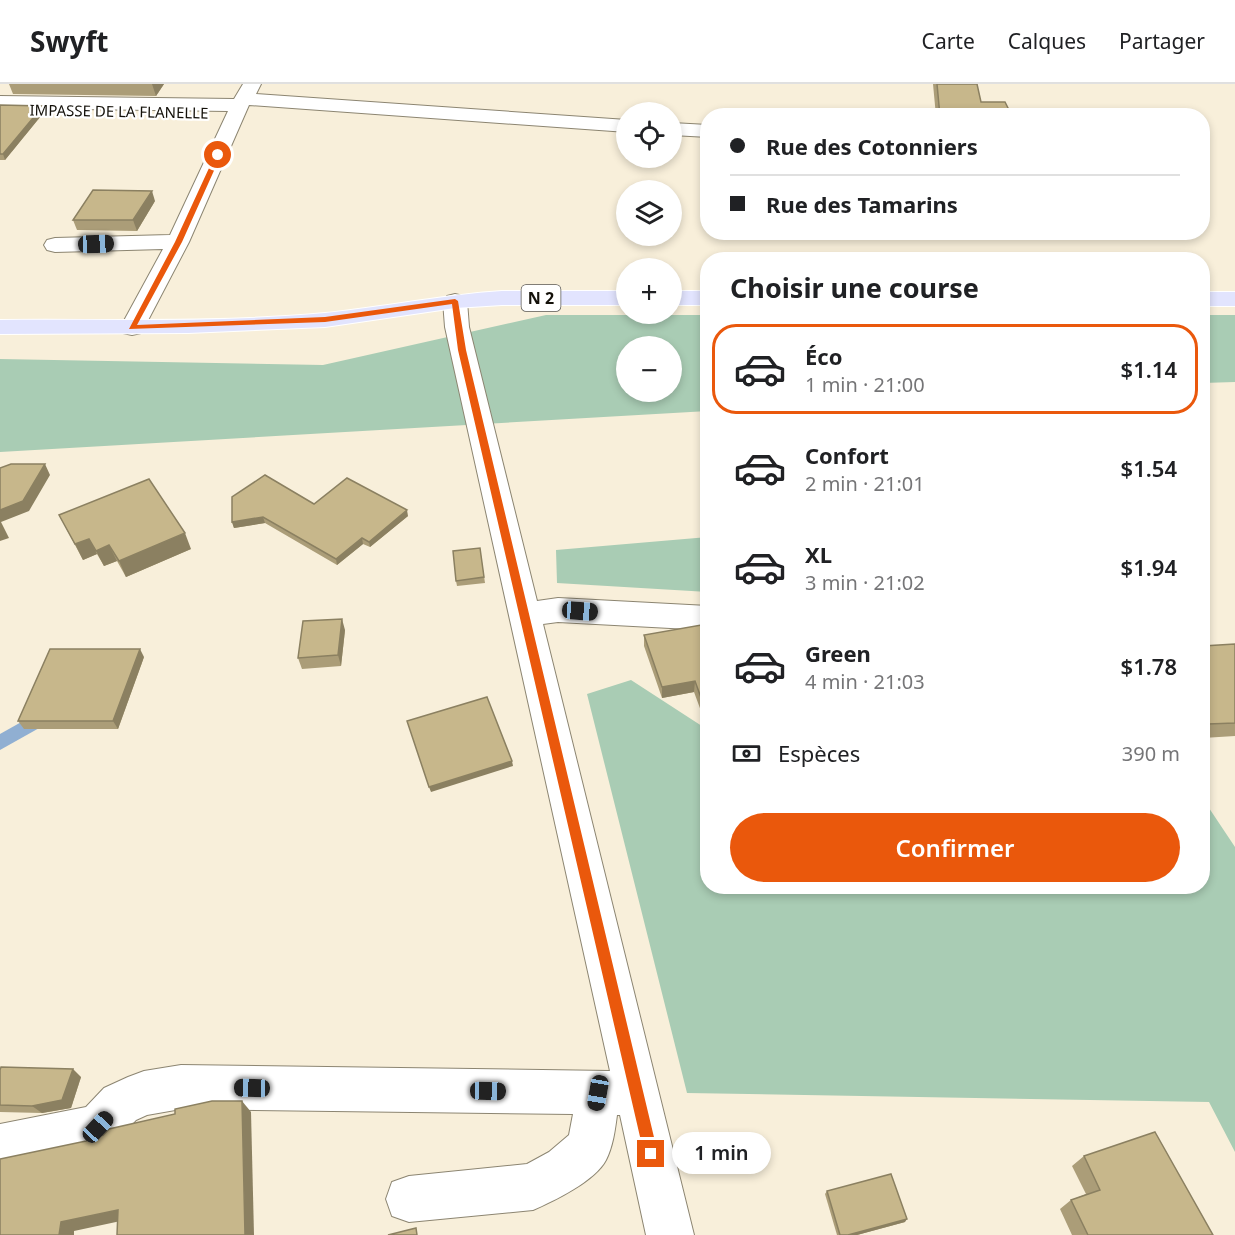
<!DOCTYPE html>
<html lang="fr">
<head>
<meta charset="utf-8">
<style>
	body { margin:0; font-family:"Noto Sans",sans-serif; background:#f6f6f6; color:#202124; height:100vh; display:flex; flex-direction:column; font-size:22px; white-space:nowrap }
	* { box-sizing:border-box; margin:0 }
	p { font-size:20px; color:#757577 }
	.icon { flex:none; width:33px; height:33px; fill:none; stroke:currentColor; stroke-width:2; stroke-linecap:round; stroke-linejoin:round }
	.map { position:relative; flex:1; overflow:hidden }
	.side { position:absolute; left:700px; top:168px; width:510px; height:642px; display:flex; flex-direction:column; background:#fff; border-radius:24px; box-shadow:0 3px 9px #0003 }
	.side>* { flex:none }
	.banner { position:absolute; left:700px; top:24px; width:510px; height:132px; border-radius:24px; box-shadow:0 3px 9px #0003; display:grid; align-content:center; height:132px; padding:0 30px; background:#fff }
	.controls { position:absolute; left:616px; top:18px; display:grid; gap:12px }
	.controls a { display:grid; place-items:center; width:66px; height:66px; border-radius:50%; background:#fff; box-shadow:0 3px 9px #0003; font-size:30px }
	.end { position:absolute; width:27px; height:27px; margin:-14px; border:8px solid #ea580c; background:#fff; box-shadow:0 0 0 3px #fff }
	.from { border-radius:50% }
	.bubble { position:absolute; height:42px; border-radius:21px; background:#fff; box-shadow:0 3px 9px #0003; font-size:20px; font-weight:600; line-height:42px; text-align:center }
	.car { position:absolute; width:18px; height:36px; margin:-18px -9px; border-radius:8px; box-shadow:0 0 4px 2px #0007; background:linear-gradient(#222 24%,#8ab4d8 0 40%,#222 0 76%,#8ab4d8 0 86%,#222 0) }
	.banner b { display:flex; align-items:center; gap:21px; height:57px; font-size:22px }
	.banner b+b { border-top:2px solid #e0e0e0 }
	.banner i { width:15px; height:15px; background:#202124 }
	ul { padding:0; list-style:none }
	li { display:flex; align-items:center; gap:18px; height:90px; margin:0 12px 9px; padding:0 18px; border:3px solid transparent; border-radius:24px }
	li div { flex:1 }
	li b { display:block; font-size:22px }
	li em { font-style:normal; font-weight:600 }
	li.active { border-color:#ea580c }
	li>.icon { width:54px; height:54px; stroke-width:1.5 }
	h2 { padding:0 30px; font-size:27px; line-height:72px }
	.pay { display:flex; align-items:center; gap:15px; height:66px; padding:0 30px; font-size:22px }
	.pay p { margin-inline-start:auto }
	.action { display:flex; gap:12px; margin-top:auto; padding:12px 30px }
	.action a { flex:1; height:69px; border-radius:36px; background:#ea580c; color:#fff; font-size:24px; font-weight:600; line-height:69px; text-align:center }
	header { display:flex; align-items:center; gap:36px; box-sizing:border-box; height:84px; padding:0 30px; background:#fff; border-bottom:2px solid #e0e0e0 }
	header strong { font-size:28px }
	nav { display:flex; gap:33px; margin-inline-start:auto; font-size:21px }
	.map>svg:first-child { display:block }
	.green { fill:#a9ccb4; fill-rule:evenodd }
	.water { fill:#90afd2 }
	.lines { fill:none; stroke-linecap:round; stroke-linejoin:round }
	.minor-casing { stroke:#8c8571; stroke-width:2 }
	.major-casing { stroke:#fff; stroke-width:2 }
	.minor { fill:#fff; fill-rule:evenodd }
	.major { fill:#e2e4fe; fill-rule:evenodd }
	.wall { fill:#ab9d78 }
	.shaded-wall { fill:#8b8061 }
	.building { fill:#c7b78b; stroke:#8b8061; stroke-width:1.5 }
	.route { fill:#ea580c }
	.labels { text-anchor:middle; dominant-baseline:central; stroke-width:4.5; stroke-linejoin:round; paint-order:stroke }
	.far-street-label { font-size:15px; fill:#14110a; stroke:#fff }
	.shield { fill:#fff; stroke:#5a5854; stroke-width:1.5 }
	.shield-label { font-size:16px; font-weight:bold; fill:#14110a }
</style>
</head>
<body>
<header>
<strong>Swyft</strong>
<nav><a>Carte</a><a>Calques</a><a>Partager</a></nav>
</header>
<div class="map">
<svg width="1235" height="1151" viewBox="0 0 1235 1151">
	<rect width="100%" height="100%" fill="#f8efda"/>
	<g class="green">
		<path d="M546,231H708V327L0,368V275L323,281ZM627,262H672V308H627Z"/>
		<polygon points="1203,231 1235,231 1235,298 1203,299"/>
		<polygon points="708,453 708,508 557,499 556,466"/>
		<polygon points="631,596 708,646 708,802 1203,802 1203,715 1235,763 1235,1068 1209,1018 687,1009 587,610"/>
	</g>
	<polygon class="water" points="32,632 41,643 0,666 0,650"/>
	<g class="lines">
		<defs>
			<g id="minor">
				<polygon points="243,0 261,0 256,10 627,36 627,48 249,21 189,158 144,244 141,249 132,251 123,249 120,244 163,165 55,168 47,166 44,161 47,156 55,154 170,151 228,27 0,24 0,12 234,15"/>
				<polygon points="672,39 708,41 708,53 672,51"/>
				<path d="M455,210L463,212L467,217L469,243L537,517L558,514L708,522V546L558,538L543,540L694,1151H646L620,1031H617C615,1046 613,1062 606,1076C595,1097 554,1117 533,1126L409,1138L392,1132L386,1115L392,1098L409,1092L527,1080L549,1068L569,1051L573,1030L181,1025L147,1031L136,1036L114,1059L98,1065L0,1086V1040L86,1023L104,1004L128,993L144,987L181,981L610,987L445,243L443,217L447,212Z"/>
			</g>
			<g id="major">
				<path d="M502,207H627V221H502L455,224L325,243L188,249L0,250V236C108,235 217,239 325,229C384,223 442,211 502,207Z"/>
				<rect x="672" y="207" width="36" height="14"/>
				<rect x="1203" y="208" width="32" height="14"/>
			</g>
		</defs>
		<use href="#minor" class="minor-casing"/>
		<use href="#major" class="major-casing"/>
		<use href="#minor" class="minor"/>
		<use href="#major" class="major"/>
	</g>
	<g class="wall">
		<polygon points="9,0 164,0 156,12 13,10"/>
		<polygon points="933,0 977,0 981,18 1012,32 936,32"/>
		<polygon points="0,21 45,27 5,76 0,76"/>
		<polygon points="155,117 137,147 77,146 73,136"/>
		<polygon points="314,420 408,432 370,463 363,460 337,481 265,439 234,444 232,438"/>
		<polygon points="59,431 191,465 126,493 117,477 104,482 97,470 83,476"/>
		<polygon points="480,464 485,499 457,502 456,497"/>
		<polygon points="708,541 708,646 694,608 662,614 644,562 644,551"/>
		<polygon points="345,546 341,582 302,585 298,574"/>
		<polygon points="1235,560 1235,652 1203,654 1203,562"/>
		<polygon points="144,573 118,645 24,645 18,637"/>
		<polygon points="0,986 81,993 71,1024 42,1029 0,1028"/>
		<polygon points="1084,1072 1213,1151 1072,1151 1060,1125 1071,1116 1086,1110 1072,1082"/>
		<polygon points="827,1107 905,1138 857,1151 837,1151 825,1110"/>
	</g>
	<g class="shaded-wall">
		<polygon points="152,0 164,0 156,12"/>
		<polygon points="43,22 45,27 5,76 3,70"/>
		<polygon points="152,107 155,117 137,147 133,136"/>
		<polygon points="45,380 50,391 29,427 1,438 9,454 0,457 0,426"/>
		<polygon points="407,426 408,432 370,463 369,458"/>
		<polygon points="263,433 265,439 234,444 232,438"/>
		<polygon points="185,449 191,465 126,493 119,477"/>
		<polygon points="362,454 363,460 337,481 336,475"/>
		<polygon points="89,455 97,470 83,476 75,460"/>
		<polygon points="109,461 117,477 104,482 96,467"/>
		<polygon points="342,535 345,546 341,582 338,571"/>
		<polygon points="140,565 144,573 118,645 113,637"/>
		<polygon points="695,597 694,608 662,614 662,603"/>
		<polygon points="512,677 513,682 431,708 429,703"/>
		<polygon points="73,985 81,993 71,1024 42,1029 32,1022"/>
		<polygon points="242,1017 251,1028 254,1151 245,1151"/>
		<polygon points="118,1126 130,1135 74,1147 74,1151 59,1151 61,1138"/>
		<polygon points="907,1135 905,1138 857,1151 848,1151"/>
	</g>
	<g class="building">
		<polygon points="937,0 977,0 981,18 1005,18 1012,32 940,32"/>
		<polygon points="0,21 43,22 3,70 0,70"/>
		<polygon points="93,106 152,107 133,136 73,136"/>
		<polygon points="11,380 45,380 23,417 0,426 0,384"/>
		<polygon points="265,391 314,420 347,394 407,426 369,458 362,454 336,475 263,433 232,438 232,413"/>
		<polygon points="149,395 185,449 119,477 109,461 96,467 89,455 75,460 59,431"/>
		<polygon points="480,464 484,493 456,497 453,467"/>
		<polygon points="342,535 338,571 298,574 303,537"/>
		<polygon points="707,540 708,541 708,633 695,597 662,603 644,551"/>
		<polygon points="1235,560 1235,639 1208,640 1203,631 1203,562"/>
		<polygon points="50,565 140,565 113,637 18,637"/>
		<polygon points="487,613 512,677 429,703 407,637"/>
		<polygon points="1,983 73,985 62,1016 32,1022 0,1021 0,986"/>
		<polygon points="212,1017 242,1017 245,1151 117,1151 118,1126 61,1138 59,1151 0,1151 0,1075 86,1057 103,1051 109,1045 175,1030 175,1025"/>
		<polygon points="1155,1048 1213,1151 1088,1151 1071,1116 1100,1106 1084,1072"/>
		<polygon points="891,1090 907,1135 848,1151 840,1151 827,1107"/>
		<polygon points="416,1144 417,1151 388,1151"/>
	</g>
	<polygon class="route" points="218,70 221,71 182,158 137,241 325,233 455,215 458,217 466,266 658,1070 656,1074 651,1076 646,1074 644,1070 458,266 452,220 325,238 129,245 175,158 215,71"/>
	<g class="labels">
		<g class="far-street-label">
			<text transform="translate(119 27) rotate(1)">IMPASSE DE LA FLANELLE</text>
		</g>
		<rect class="shield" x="521.5" y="201" width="39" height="26" rx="4.5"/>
		<g class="shield-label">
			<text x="541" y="214">N 2</text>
		</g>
	</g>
</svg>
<div class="controls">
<a><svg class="icon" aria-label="locate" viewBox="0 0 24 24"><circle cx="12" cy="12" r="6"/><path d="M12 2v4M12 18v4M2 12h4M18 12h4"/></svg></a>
<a><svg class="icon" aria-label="layers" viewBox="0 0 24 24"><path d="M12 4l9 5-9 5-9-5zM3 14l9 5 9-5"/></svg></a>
<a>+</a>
<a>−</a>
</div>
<i class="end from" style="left:218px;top:71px"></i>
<i class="end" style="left:651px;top:1070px"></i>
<div class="bubble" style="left:672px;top:1048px;width:99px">1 min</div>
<i class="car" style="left:96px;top:160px;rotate:88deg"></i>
<i class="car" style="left:580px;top:527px;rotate:94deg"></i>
<i class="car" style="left:252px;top:1004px;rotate:271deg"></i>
<i class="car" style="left:488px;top:1007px;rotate:91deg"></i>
<i class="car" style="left:598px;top:1009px;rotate:190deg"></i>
<i class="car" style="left:98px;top:1043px;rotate:43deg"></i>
<div class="banner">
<b><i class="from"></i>Rue des Cotonniers</b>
<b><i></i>Rue des Tamarins</b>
</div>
<section class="side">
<h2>Choisir une course</h2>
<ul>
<li class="active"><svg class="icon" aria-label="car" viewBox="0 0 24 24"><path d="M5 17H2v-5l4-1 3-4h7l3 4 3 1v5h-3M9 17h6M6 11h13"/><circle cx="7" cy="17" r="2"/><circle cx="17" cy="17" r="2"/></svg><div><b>Éco</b><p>1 min · 21:00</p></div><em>$1.14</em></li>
<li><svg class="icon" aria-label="car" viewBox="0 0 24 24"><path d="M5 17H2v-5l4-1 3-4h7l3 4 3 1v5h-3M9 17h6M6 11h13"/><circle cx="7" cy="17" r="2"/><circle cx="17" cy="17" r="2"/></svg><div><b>Confort</b><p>2 min · 21:01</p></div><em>$1.54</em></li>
<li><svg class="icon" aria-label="car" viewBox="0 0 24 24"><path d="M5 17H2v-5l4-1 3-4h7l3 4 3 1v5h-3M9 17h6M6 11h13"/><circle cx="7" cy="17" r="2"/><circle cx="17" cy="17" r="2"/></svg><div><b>XL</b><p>3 min · 21:02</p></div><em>$1.94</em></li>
<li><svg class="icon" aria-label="car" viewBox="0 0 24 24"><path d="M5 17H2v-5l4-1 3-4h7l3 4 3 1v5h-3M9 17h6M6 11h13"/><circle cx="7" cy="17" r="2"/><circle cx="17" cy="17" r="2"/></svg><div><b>Green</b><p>4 min · 21:03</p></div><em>$1.78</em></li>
</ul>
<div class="pay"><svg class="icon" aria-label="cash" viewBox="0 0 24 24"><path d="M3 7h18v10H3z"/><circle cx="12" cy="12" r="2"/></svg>Espèces<p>390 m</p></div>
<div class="action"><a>Confirmer</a></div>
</section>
</div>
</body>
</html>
